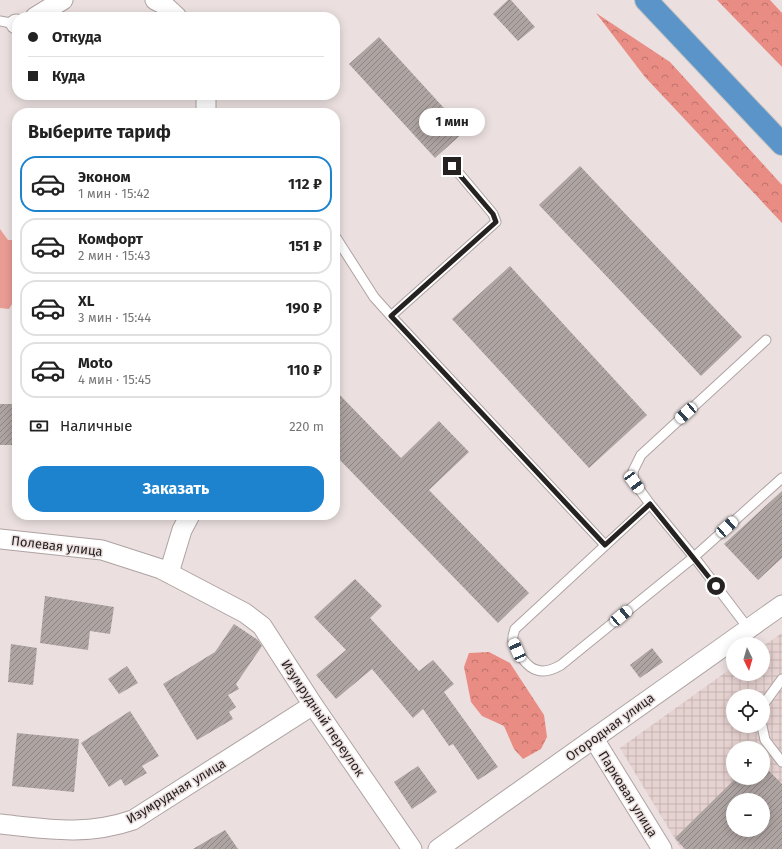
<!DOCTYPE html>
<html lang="ru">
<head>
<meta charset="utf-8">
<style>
	body { margin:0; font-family:"Fira Sans",sans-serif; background:#f2f2f2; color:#222; height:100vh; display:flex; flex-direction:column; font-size:15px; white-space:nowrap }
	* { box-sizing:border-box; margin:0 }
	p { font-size:13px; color:#767676 }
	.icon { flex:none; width:22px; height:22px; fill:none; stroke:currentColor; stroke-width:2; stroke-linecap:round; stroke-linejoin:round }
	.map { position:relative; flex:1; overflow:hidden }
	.side { position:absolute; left:12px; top:108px; width:328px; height:412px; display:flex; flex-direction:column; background:#fff; border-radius:16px; box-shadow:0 2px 10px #0003 }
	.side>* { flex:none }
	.hud { position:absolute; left:12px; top:12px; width:328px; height:88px; border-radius:16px; box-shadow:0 2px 10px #0003; display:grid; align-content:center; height:88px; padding:0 16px; background:#fff }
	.needle { width:26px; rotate:175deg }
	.controls { position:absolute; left:726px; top:637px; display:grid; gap:8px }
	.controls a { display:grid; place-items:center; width:44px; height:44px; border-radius:50%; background:#fff; box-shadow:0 2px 10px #0003; font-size:20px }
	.end { position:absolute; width:18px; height:18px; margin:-9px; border:5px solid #262221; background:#fff; box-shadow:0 0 0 2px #fff }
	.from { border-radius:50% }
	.bubble { position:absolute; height:28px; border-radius:14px; background:#fff; box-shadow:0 2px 10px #0003; font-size:13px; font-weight:700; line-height:28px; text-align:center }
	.car { position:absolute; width:12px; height:24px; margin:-12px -6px; border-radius:5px; box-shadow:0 0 3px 1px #0007; background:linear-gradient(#fff 24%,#345 0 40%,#fff 0 76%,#345 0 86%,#fff 0) }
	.hud b { display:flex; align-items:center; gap:14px; height:38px; font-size:15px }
	.hud b+b { border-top:1px solid #e0e0e0 }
	.hud i { width:10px; height:10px; background:#222 }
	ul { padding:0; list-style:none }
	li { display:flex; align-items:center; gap:12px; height:56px; margin:0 8px 6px; padding:0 8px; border:2px solid #e0e0e0; border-radius:16px }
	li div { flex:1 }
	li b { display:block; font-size:15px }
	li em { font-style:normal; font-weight:700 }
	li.selected { border-color:#1d83ce }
	li>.icon { width:36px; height:36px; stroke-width:1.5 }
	h2 { padding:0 16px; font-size:18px; line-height:48px }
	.pay { display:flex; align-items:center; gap:10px; height:44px; padding:0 16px; font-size:15px }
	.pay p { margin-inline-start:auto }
	.primary-button { display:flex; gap:8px; margin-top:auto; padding:8px 16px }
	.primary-button a { flex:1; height:46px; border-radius:16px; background:#1d83ce; color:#fff; font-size:16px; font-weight:700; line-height:46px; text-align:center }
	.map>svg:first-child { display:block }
	.industrial { fill:url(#industrial-grid); fill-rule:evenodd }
	.green { fill:#e99c94 }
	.forest { fill:url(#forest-crowns) }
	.building { fill:url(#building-hatch); fill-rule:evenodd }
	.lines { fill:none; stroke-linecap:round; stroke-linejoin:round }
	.lane-casing { stroke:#aea3a2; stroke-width:11 }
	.street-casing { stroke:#aea3a2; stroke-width:21 }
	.highway-casing { stroke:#c2c1c1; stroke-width:24 }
	.lane { stroke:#fff; stroke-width:9 }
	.street { stroke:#fff; stroke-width:19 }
	.highway { stroke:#5a94c8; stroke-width:22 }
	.route { stroke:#262221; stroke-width:5 }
	.labels { text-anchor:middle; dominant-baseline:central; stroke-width:3; stroke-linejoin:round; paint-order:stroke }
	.street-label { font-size:13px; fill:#262221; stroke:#ebe0df }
</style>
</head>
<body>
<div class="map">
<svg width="782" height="849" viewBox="0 0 782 849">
	<defs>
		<pattern id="industrial-grid" width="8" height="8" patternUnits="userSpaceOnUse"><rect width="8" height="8" fill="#e6d2d0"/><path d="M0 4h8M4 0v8" fill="none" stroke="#c5b4b2"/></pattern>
		<pattern id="forest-crowns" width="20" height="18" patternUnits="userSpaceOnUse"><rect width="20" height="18" fill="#e98c84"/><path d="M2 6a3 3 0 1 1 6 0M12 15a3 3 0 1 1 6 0" fill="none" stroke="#bd726c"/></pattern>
		<pattern id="building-hatch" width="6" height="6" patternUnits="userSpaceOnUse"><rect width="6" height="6" fill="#aea4a2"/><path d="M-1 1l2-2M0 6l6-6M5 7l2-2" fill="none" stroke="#8d8584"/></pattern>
	</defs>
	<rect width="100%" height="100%" fill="#ebe0df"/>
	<path class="industrial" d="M782,633V849H681L620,748L733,667V674H763V646ZM733,696H763V726H733ZM733,748H763V778H733ZM733,800H763V830H733Z"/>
	<polygon class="green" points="0,229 8,240 17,240 17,296 9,309 0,308"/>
	<g class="forest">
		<polygon points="717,0 770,0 782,13 782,67"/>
		<polygon points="596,13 670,62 782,185 782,223 645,77"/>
		<polygon points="489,652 510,663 544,715 547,737 541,749 523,759 514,749 504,726 482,716 471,702 464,667 469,653"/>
	</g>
	<g class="building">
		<polygon points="508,0 511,0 535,27 518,41 493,14"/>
		<polygon points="379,37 465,131 435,158 349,64"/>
		<polygon points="580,166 742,337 701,376 539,205"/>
		<polygon points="510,266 647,415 589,468 452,319"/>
		<polygon points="335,390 401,458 439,421 469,452 429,490 529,593 498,623 335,455"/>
		<rect x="0" y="404" width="17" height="41"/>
		<polygon points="782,491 782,558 758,580 724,544"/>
		<polygon points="355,579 382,606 370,618 419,671 433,660 454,684 444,692 498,767 478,780 453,744 449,746 423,709 413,718 372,669 336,699 316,675 346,650 314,617"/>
		<polygon points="45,596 114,607 110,634 90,631 88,650 40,643"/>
		<polygon points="234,624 258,640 262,646 236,684 239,689 228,695 236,707 229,712 233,719 197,740 163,684 215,652"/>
		<polygon points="11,644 37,648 33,685 8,682"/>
		<polygon points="652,648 663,662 640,678 630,665"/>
		<polygon points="127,666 138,683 119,694 108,679"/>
		<polygon points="130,711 159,756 142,766 147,773 125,786 121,779 109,787 81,743"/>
		<polygon points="17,733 79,739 74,792 12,786"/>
		<path d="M763,765L782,784V849H685L675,838L736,778H763ZM733,800H763V830H733Z"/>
		<polygon points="418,766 437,792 412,809 394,782"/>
		<polygon points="225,830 238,849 193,849"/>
	</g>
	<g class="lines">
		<defs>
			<g id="lane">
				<polyline points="0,21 16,24"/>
				<polyline points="335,236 374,297 391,316 605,545"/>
				<polyline points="391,316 496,222 493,214 452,165"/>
				<path d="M650,504L515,629C514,632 512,637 513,641C515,650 527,668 537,670C545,673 554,669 561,665L694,557L782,478"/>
				<polyline points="748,628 698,562 650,504 634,482 633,471 641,455 766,340"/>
				<polyline points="763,705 782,679"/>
				<polyline points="762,726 765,740 782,762"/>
			</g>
			<g id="street">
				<polyline points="155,0 163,4 177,17"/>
				<polyline points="35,17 63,0"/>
				<polyline points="16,24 17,24"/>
				<polyline points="206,113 206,95"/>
				<polyline points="0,539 102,550 161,569 245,613 262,626 313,705 412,849"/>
				<polyline points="169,573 182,530 190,515"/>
				<polyline points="594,739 662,849"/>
				<path d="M0,824C47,829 87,836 133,820L313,705"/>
				<polyline points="438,849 782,605"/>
			</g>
			<polyline id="highway" points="646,0 782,144"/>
		</defs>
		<use href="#lane" class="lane-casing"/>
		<use href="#street" class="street-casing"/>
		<use href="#highway" class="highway-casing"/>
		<use href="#lane" class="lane"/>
		<use href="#street" class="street"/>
		<use href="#highway" class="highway"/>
	</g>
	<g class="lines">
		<polyline class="route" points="452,166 493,214 496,222 391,316 605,545 650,504 716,586"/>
	</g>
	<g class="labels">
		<g class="street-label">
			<text transform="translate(57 546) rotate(7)">Полевая улица</text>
			<text transform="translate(323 718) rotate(56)">Изумрудный переулок</text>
			<text transform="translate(610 727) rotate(-36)">Огородная улица</text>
			<text transform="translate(176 791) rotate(-31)">Изумрудная улица</text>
			<text transform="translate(628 794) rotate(58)">Парковая улица</text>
		</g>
	</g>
</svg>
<div class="controls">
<a><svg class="needle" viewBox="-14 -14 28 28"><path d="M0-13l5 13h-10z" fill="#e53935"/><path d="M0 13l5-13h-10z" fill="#767676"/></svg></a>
<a><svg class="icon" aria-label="locate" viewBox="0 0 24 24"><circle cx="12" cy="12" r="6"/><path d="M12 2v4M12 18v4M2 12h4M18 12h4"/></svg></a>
<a>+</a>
<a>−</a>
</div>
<i class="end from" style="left:716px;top:586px"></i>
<i class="end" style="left:452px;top:166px"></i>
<div class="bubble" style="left:419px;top:108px;width:66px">1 мин</div>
<i class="car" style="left:686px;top:413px;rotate:228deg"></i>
<i class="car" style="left:634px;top:482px;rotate:144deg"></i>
<i class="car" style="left:727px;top:527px;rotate:48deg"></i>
<i class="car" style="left:621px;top:616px;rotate:50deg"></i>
<i class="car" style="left:517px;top:650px;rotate:336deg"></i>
<div class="hud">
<b><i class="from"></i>Откуда</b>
<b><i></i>Куда</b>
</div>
<section class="side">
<h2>Выберите тариф</h2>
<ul>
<li class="selected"><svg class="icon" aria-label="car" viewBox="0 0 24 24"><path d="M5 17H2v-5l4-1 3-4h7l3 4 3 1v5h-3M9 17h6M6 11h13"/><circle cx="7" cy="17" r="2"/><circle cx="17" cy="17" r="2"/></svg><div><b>Эконом</b><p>1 мин · 15:42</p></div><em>112 ₽</em></li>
<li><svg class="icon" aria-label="car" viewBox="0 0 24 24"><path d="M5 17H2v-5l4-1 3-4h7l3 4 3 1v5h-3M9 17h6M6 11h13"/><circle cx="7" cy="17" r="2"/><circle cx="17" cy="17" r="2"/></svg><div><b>Комфорт</b><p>2 мин · 15:43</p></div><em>151 ₽</em></li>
<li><svg class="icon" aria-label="car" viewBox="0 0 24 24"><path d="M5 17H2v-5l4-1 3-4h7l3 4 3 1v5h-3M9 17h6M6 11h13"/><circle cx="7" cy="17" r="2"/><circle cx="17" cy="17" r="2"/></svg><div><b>XL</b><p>3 мин · 15:44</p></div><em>190 ₽</em></li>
<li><svg class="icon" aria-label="car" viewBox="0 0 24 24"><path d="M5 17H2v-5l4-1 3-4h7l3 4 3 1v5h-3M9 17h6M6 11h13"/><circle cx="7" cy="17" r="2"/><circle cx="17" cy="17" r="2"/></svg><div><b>Moto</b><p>4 мин · 15:45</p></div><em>110 ₽</em></li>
</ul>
<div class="pay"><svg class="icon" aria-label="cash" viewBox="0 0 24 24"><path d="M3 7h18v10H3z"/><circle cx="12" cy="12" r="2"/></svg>Наличные<p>220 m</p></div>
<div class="primary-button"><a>Заказать</a></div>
</section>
</div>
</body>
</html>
